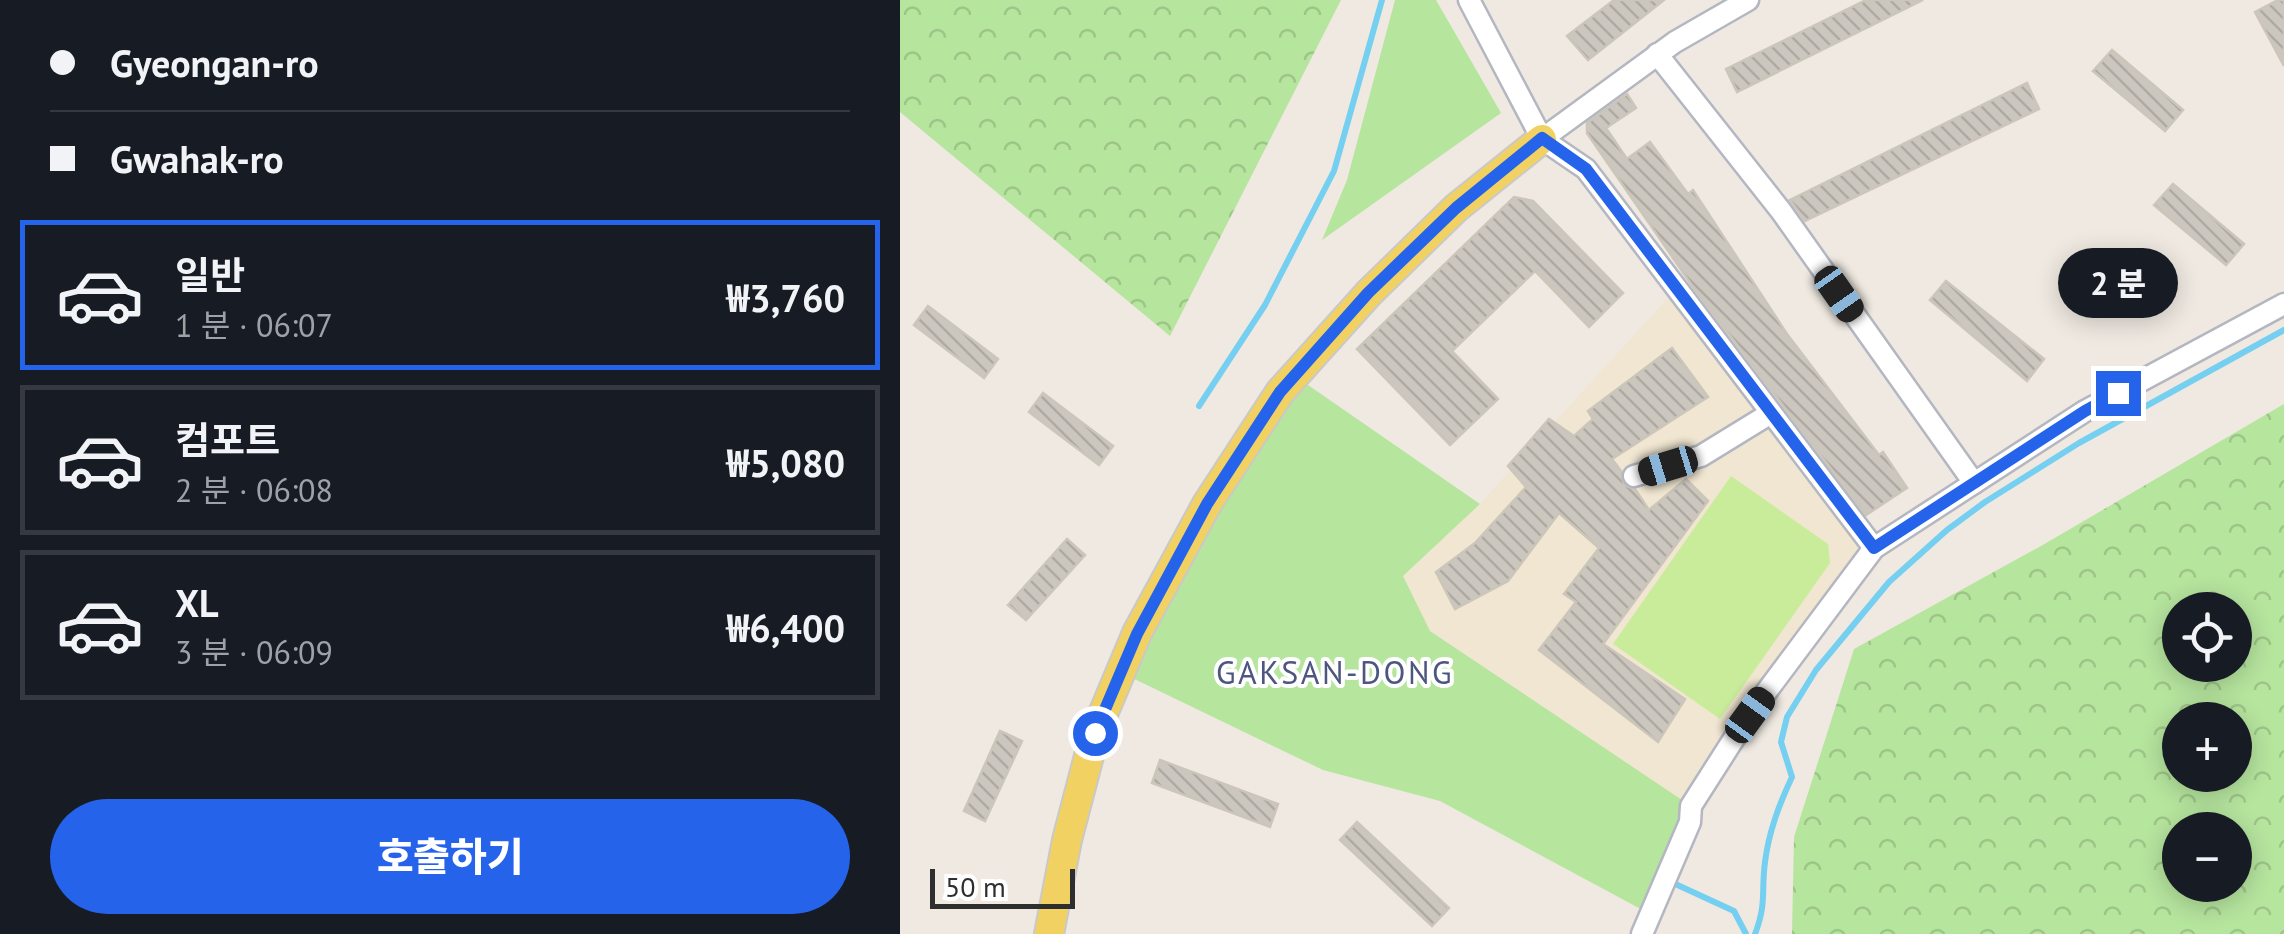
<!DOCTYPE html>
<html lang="ko">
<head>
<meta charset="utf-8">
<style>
	body { margin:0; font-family:"PT Sans","Noto Sans KR",sans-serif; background:#20242c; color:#f1f3f6; height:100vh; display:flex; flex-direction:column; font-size:38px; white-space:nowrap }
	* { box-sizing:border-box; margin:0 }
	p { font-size:32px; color:#9ea1a6 }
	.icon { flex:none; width:55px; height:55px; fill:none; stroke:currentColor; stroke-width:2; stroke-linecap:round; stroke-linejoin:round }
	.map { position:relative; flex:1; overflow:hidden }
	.side { display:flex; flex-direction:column; background:#171b24; width:900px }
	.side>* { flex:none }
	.banner { display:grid; align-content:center; height:220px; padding:0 50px; background:#171b24 }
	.fabs { position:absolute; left:1262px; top:592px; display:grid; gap:20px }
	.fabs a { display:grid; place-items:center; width:90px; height:90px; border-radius:50%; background:#171b24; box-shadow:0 5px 25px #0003; font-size:50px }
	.scale { position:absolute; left:30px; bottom:25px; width:145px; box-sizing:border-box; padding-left:10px; border:5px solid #2e2e2e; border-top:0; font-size:28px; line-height:35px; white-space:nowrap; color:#2e2e2e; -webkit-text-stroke:8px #fff; paint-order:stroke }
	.end { position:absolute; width:45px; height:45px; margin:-22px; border:12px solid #2563eb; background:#fff; box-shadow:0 0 0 5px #fff }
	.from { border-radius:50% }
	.bubble { position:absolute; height:70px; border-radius:35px; background:#171b24; box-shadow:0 5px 25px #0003; font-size:32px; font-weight:800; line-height:70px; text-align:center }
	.car { position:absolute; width:30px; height:60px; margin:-30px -15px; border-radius:12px; box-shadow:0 0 8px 2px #0007; background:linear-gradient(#222 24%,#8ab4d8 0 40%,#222 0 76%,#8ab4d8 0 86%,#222 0) }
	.banner b { display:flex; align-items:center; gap:35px; height:95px; font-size:38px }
	.banner b+b { border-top:2px solid #363941 }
	.banner i { width:25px; height:25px; background:#f1f3f6 }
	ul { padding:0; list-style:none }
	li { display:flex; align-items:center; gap:30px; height:150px; margin:0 20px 15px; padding:0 30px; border:5px solid #363941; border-radius:0px }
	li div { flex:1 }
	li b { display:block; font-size:38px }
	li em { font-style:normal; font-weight:800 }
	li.on { border-color:#2563eb }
	li>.icon { width:90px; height:90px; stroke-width:1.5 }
	.primary-button { display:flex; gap:20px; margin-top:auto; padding:20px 50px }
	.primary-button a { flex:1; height:115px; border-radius:60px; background:#2563eb; color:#fff; font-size:40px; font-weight:800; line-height:115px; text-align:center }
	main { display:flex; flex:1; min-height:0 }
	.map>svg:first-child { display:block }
	.education { fill:#f0e6d1 }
	.forest { fill:url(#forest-crowns); fill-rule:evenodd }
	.park { fill:#b6e59e }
	.pitch { fill:#c9ec9a }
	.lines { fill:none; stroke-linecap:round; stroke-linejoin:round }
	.stream { stroke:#75cff0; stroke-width:6 }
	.building { fill:url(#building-back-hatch); stroke:#cbc5ba; stroke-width:2.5 }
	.minor-casing { stroke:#b4b7c1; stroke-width:25 }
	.major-casing { stroke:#c9c9c9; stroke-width:32 }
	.minor { stroke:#fff; stroke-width:20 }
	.major { stroke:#f2d163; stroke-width:28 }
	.route { stroke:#2563eb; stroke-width:12 }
	.labels { text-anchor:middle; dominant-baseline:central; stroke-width:8; stroke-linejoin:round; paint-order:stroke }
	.quarter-label { font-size:32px; letter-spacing:2.5px; fill:#4d5680; stroke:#fff }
</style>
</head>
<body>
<main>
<section class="side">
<div class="banner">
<b><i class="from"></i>Gyeongan-ro</b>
<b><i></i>Gwahak-ro</b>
</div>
<ul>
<li class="on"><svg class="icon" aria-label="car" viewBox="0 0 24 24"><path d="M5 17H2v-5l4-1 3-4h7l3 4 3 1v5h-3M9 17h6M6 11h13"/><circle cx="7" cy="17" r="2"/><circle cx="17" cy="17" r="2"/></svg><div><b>일반</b><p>1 분 · 06:07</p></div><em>₩3,760</em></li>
<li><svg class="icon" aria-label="car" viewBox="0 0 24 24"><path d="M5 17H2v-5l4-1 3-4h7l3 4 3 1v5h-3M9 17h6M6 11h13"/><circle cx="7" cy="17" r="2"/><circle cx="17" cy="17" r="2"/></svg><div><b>컴포트</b><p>2 분 · 06:08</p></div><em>₩5,080</em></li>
<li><svg class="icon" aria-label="car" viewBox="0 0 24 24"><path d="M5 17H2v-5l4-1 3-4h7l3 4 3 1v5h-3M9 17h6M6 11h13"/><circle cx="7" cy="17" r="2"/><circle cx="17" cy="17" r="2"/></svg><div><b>XL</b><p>3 분 · 06:09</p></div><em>₩6,400</em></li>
</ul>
<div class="primary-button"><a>호출하기</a></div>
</section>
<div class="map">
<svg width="1384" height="934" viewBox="0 0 1384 934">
	<defs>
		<pattern id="forest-crowns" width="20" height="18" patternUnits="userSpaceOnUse" patternTransform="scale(2.5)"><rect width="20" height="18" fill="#b6e59e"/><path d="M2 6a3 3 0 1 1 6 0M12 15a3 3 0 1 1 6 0" fill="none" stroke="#9dc588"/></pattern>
		<pattern id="building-back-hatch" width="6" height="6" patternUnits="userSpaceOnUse" patternTransform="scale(2.5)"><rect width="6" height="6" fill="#cbc7bf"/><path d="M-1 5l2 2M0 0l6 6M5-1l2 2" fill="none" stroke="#afaba4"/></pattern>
	</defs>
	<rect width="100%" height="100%" fill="#efe9e1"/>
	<polygon class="education" points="777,288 974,548 791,806 530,631 503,576 580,504"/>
	<g class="forest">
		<polygon points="0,0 441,0 270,336 0,112"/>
		<path d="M1384,404V934H892L894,837L954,649L1141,546ZM1280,610H1335V665H1280ZM1280,720H1335V775H1280ZM1280,830H1335V885H1280Z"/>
	</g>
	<g class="park">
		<polygon points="495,0 536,0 601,113 422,240 447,180"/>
		<polygon points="395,376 580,504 503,576 530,631 791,806 750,914 540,801 423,770 222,673"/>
	</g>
	<polygon class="pitch" points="831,476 928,544 930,563 820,719 713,644"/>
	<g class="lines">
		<g class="stream">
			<polyline points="299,406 365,305 434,171 482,0"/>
			<polyline points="771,882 834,911 846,934"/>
			<path d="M855,934C867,903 861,892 865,862C869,831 879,805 892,777L881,742L887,717L916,670L989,582L1047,530L1085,502L1179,443L1384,330"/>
		</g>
	</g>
	<g class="building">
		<polygon points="714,0 764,0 688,60 667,36"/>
		<polygon points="966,0 1023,0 837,92 826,69"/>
		<polygon points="1378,0 1384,0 1384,66 1355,12"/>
		<polygon points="1212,50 1283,110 1265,131 1193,71"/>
		<polygon points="1127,83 1139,109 905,221 890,200"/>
		<polygon points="727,94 736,108 706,128 727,159 750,142 788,194 793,190 887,334 979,455 983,452 1007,488 966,515 793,287 687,133 687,123"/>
		<polygon points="1273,184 1344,244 1326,265 1254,205"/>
		<polygon points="614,197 633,201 723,293 689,327 635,271 552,351 598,399 550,445 457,349"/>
		<polygon points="1046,281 1144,359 1127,381 1030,300"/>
		<polygon points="28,306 98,359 84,378 14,325"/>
		<polygon points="772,348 808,397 712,459 721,471 724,485 735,489 749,510 786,479 808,501 703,644 785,699 758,742 639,650 676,602 664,594 699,548 659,513 608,581 555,609 536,572 575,543 626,487 608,466 649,419 674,436 693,419 688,411"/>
		<polygon points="143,393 213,446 199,465 129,412"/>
		<polygon points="167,539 185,555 126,620 108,605"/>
		<polygon points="100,731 122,741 85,821 64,811"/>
		<polygon points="260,760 378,804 370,827 252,783"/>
		<polygon points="457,822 549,908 532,926 440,840"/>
	</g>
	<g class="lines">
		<defs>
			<g id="minor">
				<polyline points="569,0 642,139 686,169 974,548"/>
				<polyline points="757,54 881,211 1074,483"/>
				<polyline points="642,139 775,42 848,0"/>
				<polyline points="734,476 801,456 871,413"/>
				<polyline points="742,934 790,822 791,806 849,715 974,548 1185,411 1384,304"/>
			</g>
			<polyline id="major" points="149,934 167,840 195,733 237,633 307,504 380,392 469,293 556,208 642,139"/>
		</defs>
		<use href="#minor" class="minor-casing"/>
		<use href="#major" class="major-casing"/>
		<use href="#minor" class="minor"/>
		<use href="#major" class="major"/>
	</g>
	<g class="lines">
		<polyline class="route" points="195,733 237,634 307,504 380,392 468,293 556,208 642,138 686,169 974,548 1185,411 1218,393"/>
	</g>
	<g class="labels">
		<g class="quarter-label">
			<text x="435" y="672">GAKSAN-DONG</text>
		</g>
	</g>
</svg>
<div class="fabs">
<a><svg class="icon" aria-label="locate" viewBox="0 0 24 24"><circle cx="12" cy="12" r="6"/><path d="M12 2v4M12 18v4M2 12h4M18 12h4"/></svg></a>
<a>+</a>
<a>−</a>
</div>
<div class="scale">50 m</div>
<i class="end from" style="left:195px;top:733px"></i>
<i class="end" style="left:1218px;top:393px"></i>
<div class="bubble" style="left:1158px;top:248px;width:120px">2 분</div>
<i class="car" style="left:939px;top:294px;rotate:145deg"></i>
<i class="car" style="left:768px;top:466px;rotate:253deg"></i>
<i class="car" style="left:850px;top:715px;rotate:36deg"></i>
</div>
</main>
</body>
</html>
